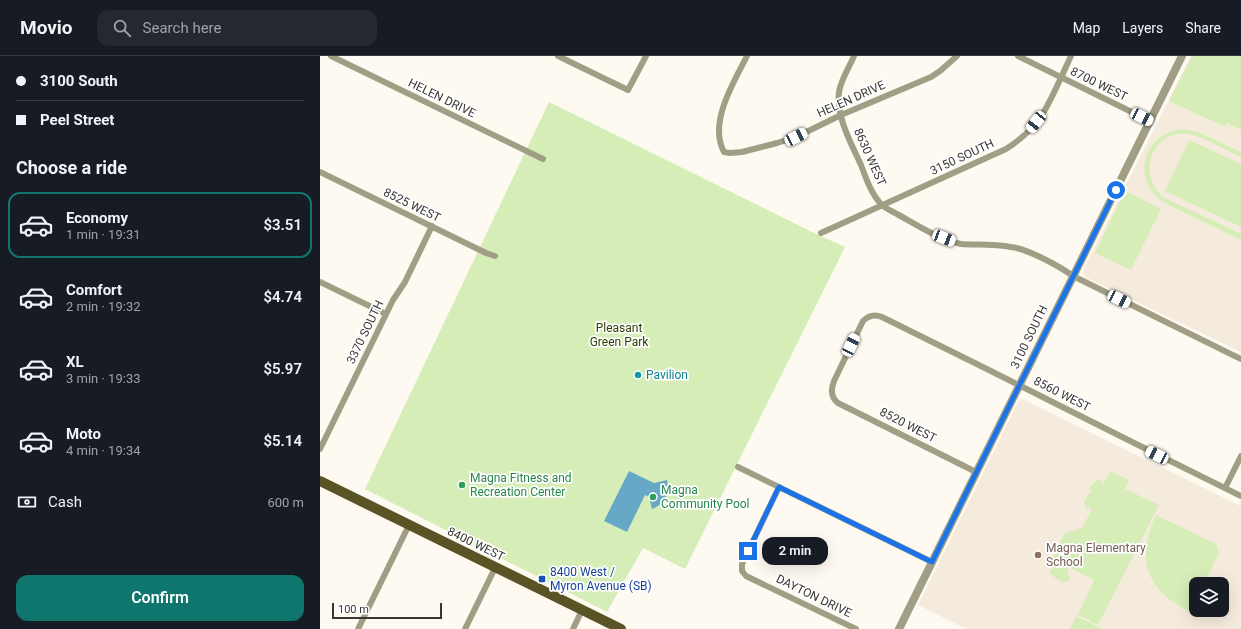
<!DOCTYPE html>
<html lang="en">
<head>
<meta charset="utf-8">
<style>
	body { margin:0; font-family:Roboto,sans-serif; background:#242831; color:#f1f3f6; height:100vh; display:flex; flex-direction:column; font-size:15px; white-space:nowrap }
	* { box-sizing:border-box; margin:0 }
	p { font-size:13px; color:#9ea1a6 }
	.icon { flex:none; width:22px; height:22px; fill:none; stroke:currentColor; stroke-width:2; stroke-linecap:round; stroke-linejoin:round }
	.map { position:relative; flex:1; overflow:hidden }
	.sheet { display:flex; flex-direction:column; background:#171b24; width:320px }
	.sheet>* { flex:none }
	.hud { display:grid; align-content:center; height:88px; padding:0 16px; background:#171b24 }
	.buttons { position:absolute; left:869px; top:521px; display:grid; gap:8px }
	.buttons a { display:grid; place-items:center; width:40px; height:40px; border-radius:8px; background:#171b24; box-shadow:0 4px 16px #0002; font-size:20px }
	.scale { position:absolute; left:12px; bottom:10px; width:110px; box-sizing:border-box; padding-left:4px; border:2px solid #393734; border-top:0; font-size:11px; line-height:14px; white-space:nowrap; color:#393734; -webkit-text-stroke:3px #fff; paint-order:stroke }
	.end { position:absolute; width:18px; height:18px; margin:-9px; border:5px solid #1a73e8; background:#fff; box-shadow:0 0 0 2px #fff }
	.from { border-radius:50% }
	.bubble { position:absolute; height:28px; border-radius:12px; background:#171b24; box-shadow:0 4px 16px #0002; font-size:13px; font-weight:600; line-height:28px; text-align:center }
	.car { position:absolute; width:12px; height:24px; margin:-12px -6px; border-radius:5px; box-shadow:0 0 3px 1px #0007; background:linear-gradient(#fff 24%,#345 0 40%,#fff 0 76%,#345 0 86%,#fff 0) }
	.hud b { display:flex; align-items:center; gap:14px; height:38px; font-size:15px }
	.hud b+b { border-top:1px solid #363941 }
	.hud i { width:10px; height:10px; background:#f1f3f6 }
	ul { padding:0; list-style:none }
	li { display:flex; align-items:center; gap:12px; height:66px; margin:0 8px 6px; padding:0 8px; border:2px solid transparent; border-radius:12px }
	li div { flex:1 }
	li b { display:block; font-size:15px }
	li em { font-style:normal; font-weight:600 }
	li.on { border-color:#0f766e }
	li>.icon { width:36px; height:36px; stroke-width:1.5 }
	h2 { padding:0 16px; font-size:18px; line-height:48px }
	.pay { display:flex; align-items:center; gap:10px; height:44px; padding:0 16px; font-size:15px }
	.pay p { margin-inline-start:auto }
	.primary-button { display:flex; gap:8px; margin-top:auto; padding:8px 16px }
	.primary-button a { flex:1; height:46px; border-radius:12px; background:#0f766e; color:#fff; font-size:16px; font-weight:600; line-height:46px; text-align:center }
	header { display:flex; align-items:center; gap:24px; box-sizing:border-box; height:56px; padding:0 20px; background:#171b24; border-bottom:1px solid #363941 }
	header strong { font-size:19px }
	nav { display:flex; gap:22px; margin-inline-start:auto; font-size:14px }
	.search { width:280px; height:36px; background:#242831; display:flex; align-items:center; gap:10px; box-sizing:border-box; padding:0 14px; border-radius:12px; color:#9ea1a6; font-size:15px }
	main { display:flex; flex:1; min-height:0 }
	.map>svg:first-child { display:block }
	.built { fill:#f5ebdd; fill-rule:evenodd }
	.green { fill:#d7edb8 }
	.water { fill:#67a8c7 }
	.lines { fill:none; stroke-linecap:round; stroke-linejoin:round }
	.minor { stroke:#a09f85; stroke-width:6 }
	.tertiary { stroke:#a09f85; stroke-width:8 }
	.primary { stroke:#585425; stroke-width:10 }
	.route { stroke:#1a73e8; stroke-width:5 }
	.culture-dot { fill:#0f9aa8; stroke:#fff; stroke-width:1.5 }
	.leisure-dot { fill:#2e9e5b; stroke:#fff; stroke-width:1.5 }
	.education-dot { fill:#8d6e63; stroke:#fff; stroke-width:1.5 }
	.transit-dot { fill:#1a4fb4; stroke:#fff; stroke-width:1.5 }
	.labels { text-anchor:middle; dominant-baseline:central; stroke-width:3.5; stroke-linejoin:round; paint-order:stroke }
	.street-label { font-size:12px; fill:#393734; stroke:#fff }
	.park-label { font-size:12px; fill:#2e4202; stroke:#fff }
	.culture-label { font-size:12px; fill:#0d838f; stroke:#fff; text-anchor:start }
	.leisure-label { font-size:12px; fill:#27864d; stroke:#fff; text-anchor:start }
	.education-label { font-size:12px; fill:#785e54; stroke:#fff; text-anchor:start }
	.transit-label { font-size:12px; fill:#164399; stroke:#fff; text-anchor:start }
</style>
</head>
<body>
<header>
<strong>Movio</strong>
<div class="search"><svg class="icon" aria-label="search" viewBox="0 0 24 24"><circle cx="10" cy="10" r="6"/><path d="M15 15l6 6"/></svg>Search here</div>
<nav><a>Map</a><a>Layers</a><a>Share</a></nav>
</header>
<main>
<section class="sheet">
<div class="hud">
<b><i class="from"></i>3100 South</b>
<b><i></i>Peel Street</b>
</div>
<h2>Choose a ride</h2>
<ul>
<li class="on"><svg class="icon" aria-label="car" viewBox="0 0 24 24"><path d="M5 17H2v-5l4-1 3-4h7l3 4 3 1v5h-3M9 17h6M6 11h13"/><circle cx="7" cy="17" r="2"/><circle cx="17" cy="17" r="2"/></svg><div><b>Economy</b><p>1 min · 19:31</p></div><em>$3.51</em></li>
<li><svg class="icon" aria-label="car" viewBox="0 0 24 24"><path d="M5 17H2v-5l4-1 3-4h7l3 4 3 1v5h-3M9 17h6M6 11h13"/><circle cx="7" cy="17" r="2"/><circle cx="17" cy="17" r="2"/></svg><div><b>Comfort</b><p>2 min · 19:32</p></div><em>$4.74</em></li>
<li><svg class="icon" aria-label="car" viewBox="0 0 24 24"><path d="M5 17H2v-5l4-1 3-4h7l3 4 3 1v5h-3M9 17h6M6 11h13"/><circle cx="7" cy="17" r="2"/><circle cx="17" cy="17" r="2"/></svg><div><b>XL</b><p>3 min · 19:33</p></div><em>$5.97</em></li>
<li><svg class="icon" aria-label="car" viewBox="0 0 24 24"><path d="M5 17H2v-5l4-1 3-4h7l3 4 3 1v5h-3M9 17h6M6 11h13"/><circle cx="7" cy="17" r="2"/><circle cx="17" cy="17" r="2"/></svg><div><b>Moto</b><p>4 min · 19:34</p></div><em>$5.14</em></li>
</ul>
<div class="pay"><svg class="icon" aria-label="cash" viewBox="0 0 24 24"><path d="M3 7h18v10H3z"/><circle cx="12" cy="12" r="2"/></svg>Cash<p>600 m</p></div>
<div class="primary-button"><a>Confirm</a></div>
</section>
<div class="map">
<svg width="921" height="573" viewBox="0 0 921 573">
	<rect width="100%" height="100%" fill="#fef9f1"/>
	<g class="built">
		<polygon points="871,0 921,0 921,296 765,221 763,214"/>
		<path d="M702,343L921,450V573H783L756,560L750,573H647L598,549L698,346L700,344ZM876,528H902V554H876Z"/>
	</g>
	<g class="green">
		<polygon points="872,0 921,0 921,74 907,67 905,71 849,45"/>
		<polygon points="229,46 492,176 525,191 365,513 323,492 287,556 45,433"/>
		<path d="M860,73L874,75L880,77L921,96V101C907,95 880,79 867,78C831,75 817,118 843,141L921,178V184L847,148C811,128 820,80 860,73Z"/>
		<polygon points="869,84 921,108 921,171 845,135"/>
		<polygon points="805,135 841,153 811,214 775,197"/>
		<path d="M790,415L809,424L805,433L839,449L778,569L758,559L774,524L748,511V518L750,524L743,527L730,518V515L736,509L741,508L732,503L744,478L763,471L772,452C766,451 766,454 764,447L768,438L772,436L769,432L778,423L780,424L783,429Z"/>
		<path d="M836,459L896,488L899,497L884,528H876V543L870,556C826,534 815,503 836,459Z"/>
		<polygon points="756,560 783,573 750,573"/>
	</g>
	<path class="water" d="M309,415L334,427L347,424C350,437 345,448 332,453L329,441L325,439L307,476L284,465Z"/>
	<g class="lines">
		<g class="minor">
			<polyline points="11,0 223,103"/>
			<polyline points="238,0 308,34 326,0"/>
			<path d="M427,0C414,26 388,67 404,96L410,97L422,96L457,87L476,81L521,59L611,21L620,15L637,0"/>
			<path d="M534,0C529,12 521,23 519,36C516,61 531,87 541,109C546,122 551,138 562,149C566,153 572,155 577,158C597,169 618,183 641,188C657,189 674,188 691,191C708,193 739,210 753,220L921,303"/>
			<polyline points="698,0 830,65"/>
			<polyline points="0,116 166,197 175,200"/>
			<path d="M501,177L686,93C700,84 713,73 722,59C733,41 742,19 751,0"/>
			<polyline points="0,226 66,258"/>
			<polyline points="0,393 73,244 85,226 112,170"/>
			<polyline points="418,411 612,506"/>
			<path d="M656,416L518,347C510,341 511,333 514,325L543,265C549,259 555,258 562,261C682,320 801,381 921,440"/>
			<polyline points="459,431 422,508 422,515 426,520 536,573"/>
			<polyline points="905,432 921,400"/>
			<polyline points="38,573 89,469"/>
			<polyline points="145,573 175,512"/>
			<polyline points="253,573 262,554"/>
		</g>
		<polyline class="tertiary" points="579,573 862,0"/>
		<polyline class="primary" points="0,425 301,573"/>
	</g>
	<g class="lines">
		<polyline class="route" points="428,495 459,431 612,506 796,134"/>
	</g>
	<circle class="culture-dot" cx="318" cy="319" r="4"/>
	<g class="leisure-dot">
		<circle cx="142" cy="429" r="4"/>
		<circle cx="333" cy="441" r="4"/>
	</g>
	<circle class="education-dot" cx="718" cy="499" r="4"/>
	<rect class="transit-dot" x="218" y="519" width="8" height="8" rx="2"/>
	<g class="labels">
		<g class="street-label">
			<text transform="translate(779 28) rotate(26)">8700 WEST</text>
			<text transform="translate(122 42) rotate(26)">HELEN DRIVE</text>
			<text transform="translate(531 43) rotate(-24)">HELEN DRIVE</text>
			<text transform="translate(550 101) rotate(66)">8630 WEST</text>
			<text transform="translate(642 101) rotate(-25)">3150 SOUTH</text>
			<text transform="translate(92 149) rotate(26)">8525 WEST</text>
			<text transform="translate(45 276) rotate(-64)">3370 SOUTH</text>
			<text transform="translate(709 281) rotate(-64)">3100 SOUTH</text>
			<text transform="translate(742 338) rotate(27)">8560 WEST</text>
			<text transform="translate(588 369) rotate(27)">8520 WEST</text>
			<text transform="translate(156 488) rotate(26)">8400 WEST</text>
			<text transform="translate(494 540) rotate(26)">DAYTON DRIVE</text>
		</g>
		<g class="park-label">
			<text x="299" y="272">Pleasant<tspan x="299" dy="14">Green Park</tspan></text>
		</g>
		<g class="culture-label">
			<text x="326" y="319">Pavilion</text>
		</g>
		<g class="leisure-label">
			<text x="150" y="422">Magna Fitness and<tspan x="150" dy="14">Recreation Center</tspan></text>
			<text x="341" y="434">Magna<tspan x="341" dy="14">Community Pool</tspan></text>
		</g>
		<g class="education-label">
			<text x="726" y="492">Magna Elementary<tspan x="726" dy="14">School</tspan></text>
		</g>
		<g class="transit-label">
			<text x="230" y="516">8400 West /<tspan x="230" dy="14">Myron Avenue (SB)</tspan></text>
		</g>
	</g>
</svg>
<div class="buttons">
<a><svg class="icon" aria-label="layers" viewBox="0 0 24 24"><path d="M12 4l9 5-9 5-9-5zM3 14l9 5 9-5"/></svg></a>
</div>
<div class="scale">100 m</div>
<i class="end from" style="left:796px;top:134px"></i>
<i class="end" style="left:428px;top:495px"></i>
<div class="bubble" style="left:442px;top:481px;width:66px">2 min</div>
<i class="car" style="left:822px;top:61px;rotate:116deg"></i>
<i class="car" style="left:716px;top:66px;rotate:218deg"></i>
<i class="car" style="left:476px;top:81px;rotate:63deg"></i>
<i class="car" style="left:624px;top:182px;rotate:111deg"></i>
<i class="car" style="left:799px;top:243px;rotate:116deg"></i>
<i class="car" style="left:531px;top:289px;rotate:26deg"></i>
<i class="car" style="left:837px;top:399px;rotate:296deg"></i>
</div>
</main>
</body>
</html>
